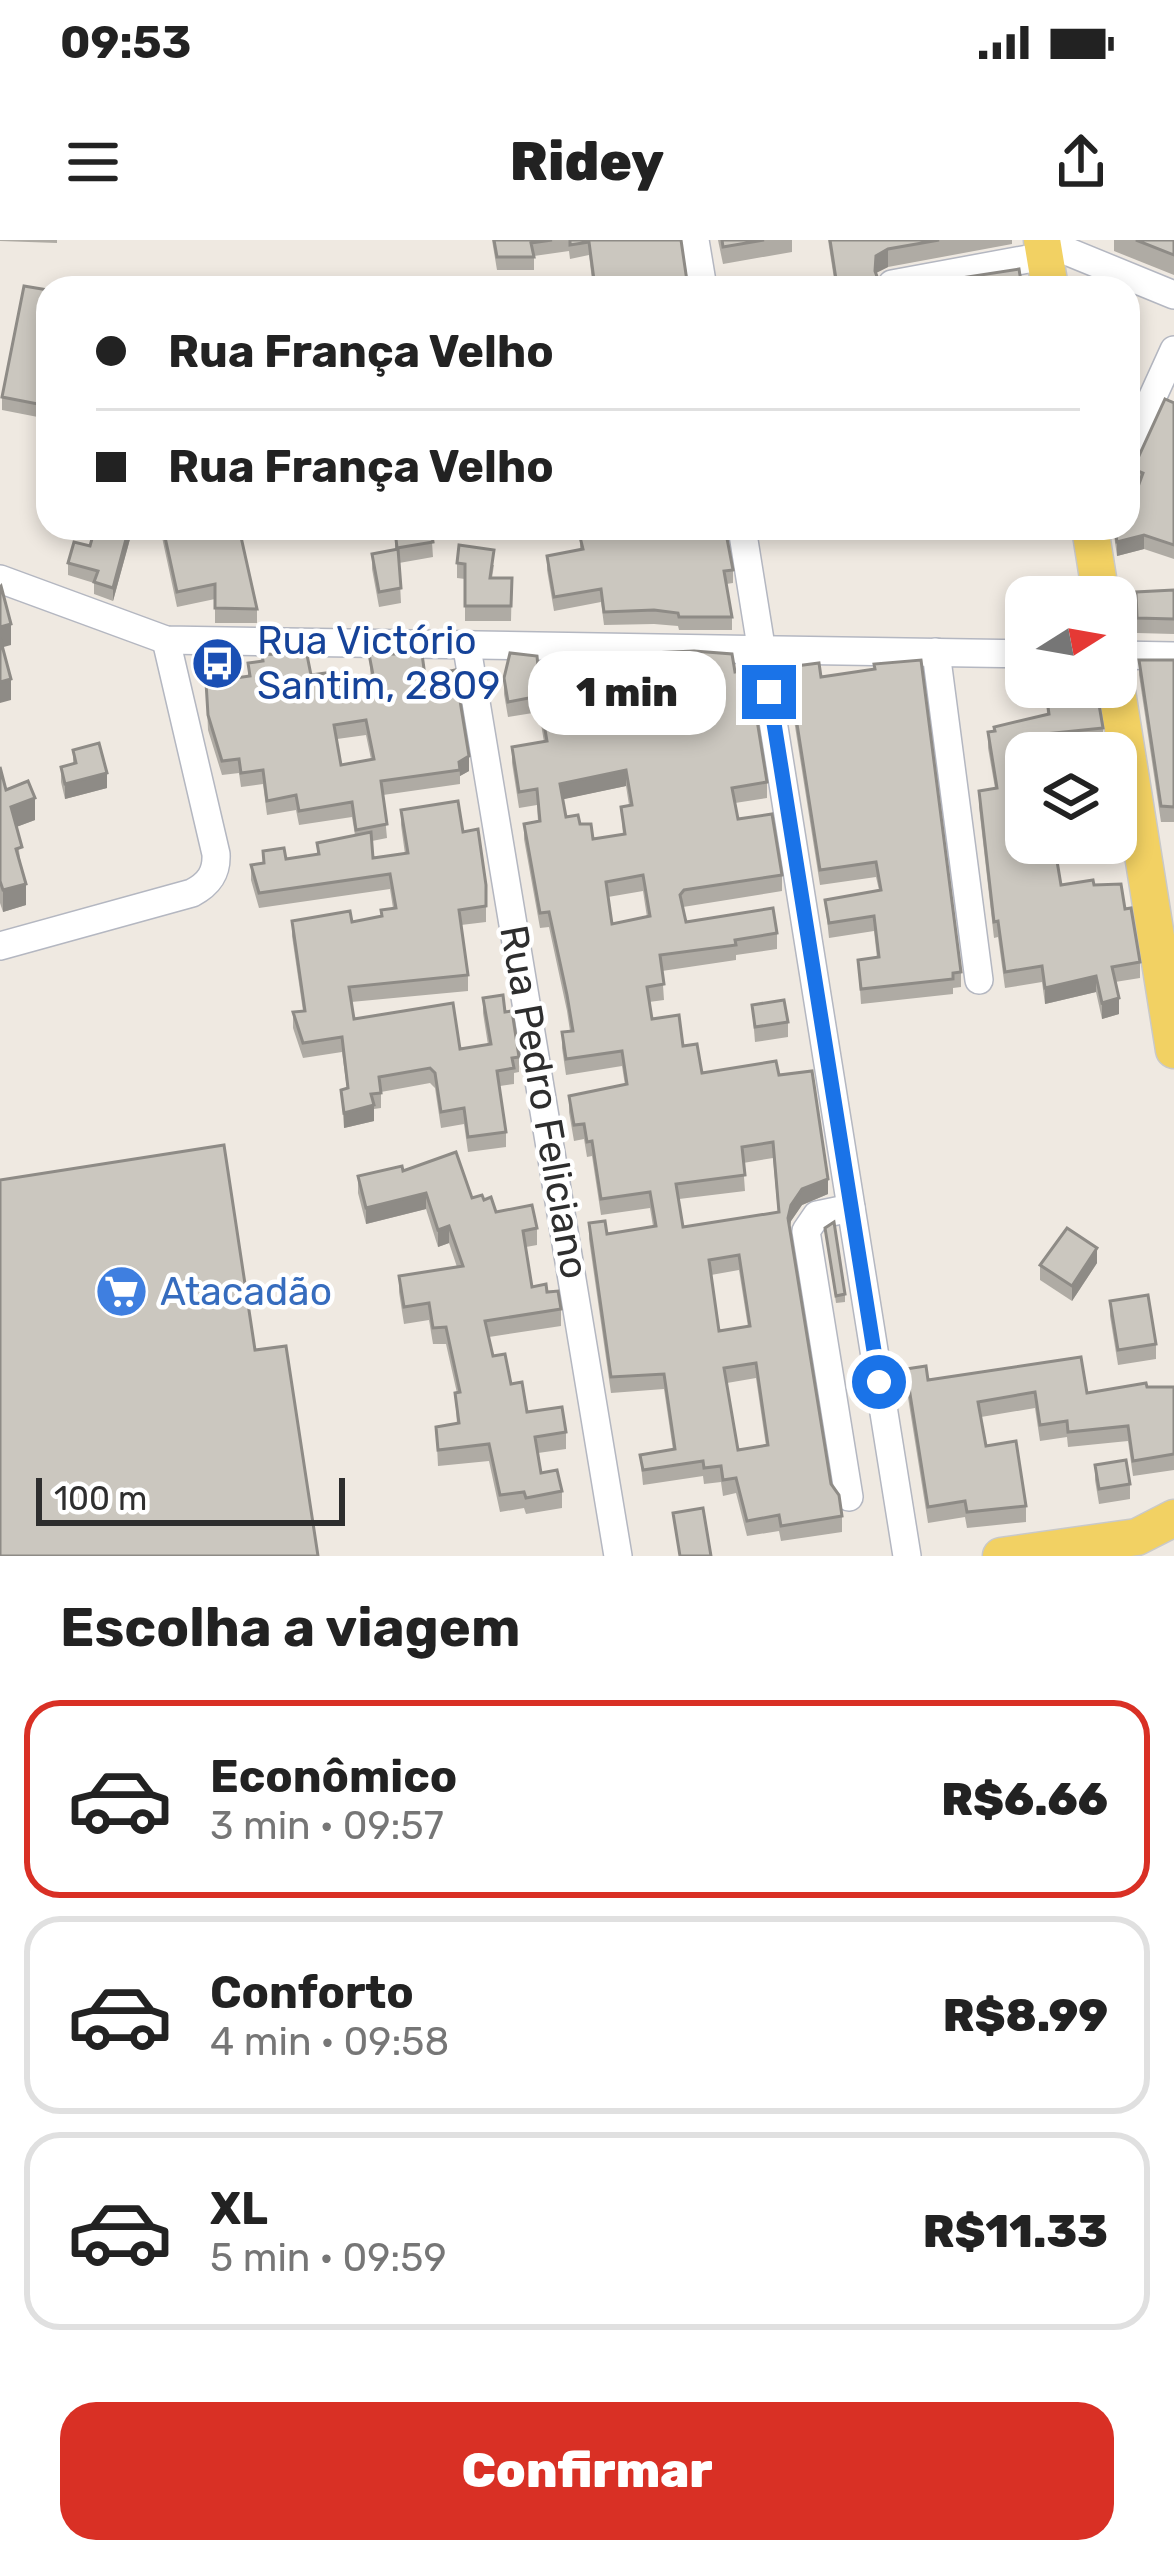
<!DOCTYPE html>
<html lang="pt">
<head>
<meta charset="utf-8">
<style>
	body { margin:0; font-family:Rubik,sans-serif; background:#f6f6f6; color:#222; height:100vh; display:flex; flex-direction:column; font-size:45px; white-space:nowrap }
	* { box-sizing:border-box; margin:0 }
	p { font-size:39px; color:#767676 }
	.icon { flex:none; width:66px; height:66px; fill:none; stroke:currentColor; stroke-width:2; stroke-linecap:round; stroke-linejoin:round }
	.map { position:relative; height:1316px; overflow:hidden }
	.drawer { display:flex; flex-direction:column; background:#fff; flex:1 }
	.drawer>* { flex:none }
	.hud { position:absolute; left:36px; top:36px; width:1104px; height:264px; border-radius:36px; box-shadow:0 6px 18px #0003; display:grid; align-content:center; height:264px; padding:0 60px; background:#fff }
	.needle { width:78px; rotate:79deg }
	.controls { position:absolute; left:1005px; top:336px; display:grid; gap:24px }
	.controls a { display:grid; place-items:center; width:132px; height:132px; border-radius:24px; background:#fff; box-shadow:0 6px 18px #0003; font-size:60px }
	.scale { position:absolute; left:36px; bottom:30px; width:309px; box-sizing:border-box; padding-left:12px; border:6px solid #2e2e2e; border-top:0; font-size:33px; line-height:42px; white-space:nowrap; color:#2e2e2e; -webkit-text-stroke:9px #fff; paint-order:stroke }
	.end { position:absolute; width:54px; height:54px; margin:-27px; border:15px solid #1a73e8; background:#fff; box-shadow:0 0 0 6px #fff }
	.from { border-radius:50% }
	.bubble { position:absolute; height:84px; border-radius:36px; background:#fff; box-shadow:0 6px 18px #0003; font-size:39px; font-weight:800; line-height:84px; text-align:center }
	.hud b { display:flex; align-items:center; gap:42px; height:114px; font-size:45px }
	.hud b+b { border-top:3px solid #e0e0e0 }
	.hud i { width:30px; height:30px; background:#222 }
	ul { padding:0; list-style:none }
	li { display:flex; align-items:center; gap:36px; height:198px; margin:0 24px 18px; padding:0 36px; border:6px solid #e0e0e0; border-radius:36px }
	li div { flex:1 }
	li b { display:block; font-size:45px }
	li em { font-style:normal; font-weight:800 }
	li.on { border-color:#d93025 }
	li>.icon { width:108px; height:108px; stroke-width:1.5 }
	h2 { padding:0 60px; font-size:54px; line-height:144px }
	.primary-button { display:flex; gap:24px; margin-top:auto; padding:24px 60px }
	.primary-button a { flex:1; height:138px; border-radius:36px; background:#d93025; color:#fff; font-size:48px; font-weight:800; line-height:138px; text-align:center }
	.status { display:flex; justify-content:space-between; align-items:center; height:84px; padding:0 60px; background:#fff; direction:ltr }
	.status svg { height:33px; fill:currentColor }
	header { display:flex; justify-content:space-between; align-items:center; height:156px; padding:0 60px; background:#fff; font-size:54px; font-weight:800 }
	.map>svg:first-child { display:block }
	.lines { fill:none; stroke-linecap:round; stroke-linejoin:round }
	.minor-casing { stroke:#b4b7c1; stroke-width:30 }
	.major-casing { stroke:#c9c9c9; stroke-width:39 }
	.minor { stroke:#fff; stroke-width:27 }
	.major { stroke:#f2d163; stroke-width:36 }
	.wall { fill:#afaba4; fill-rule:evenodd }
	.shaded-wall { fill:#8e8b86 }
	.building { fill:#cbc7bf; stroke:#8e8b86; stroke-width:3; fill-rule:evenodd }
	.route { stroke:#1a73e8; stroke-width:15 }
	.labels { text-anchor:middle; dominant-baseline:central; stroke-width:9; stroke-linejoin:round; paint-order:stroke }
	.transit-label { font-size:39px; fill:#164399; stroke:#fff; text-anchor:start }
	.street-label { font-size:39px; fill:#2e2e2e; stroke:#fff }
	.shop-label { font-size:39px; fill:#366cbe; stroke:#fff; text-anchor:start }
</style>
</head>
<body>
<div class="status"><b>09:53</b><svg viewBox="0 0 49 12"><path d="M0 12V9h3v3zM5 12V6h3v6zM10 12V3h3v9zM15 12V0h3v12zM26 1h20v11H26zM47 4h2v5h-2z"/></svg></div>
<header><svg class="icon" aria-label="menu" viewBox="0 0 24 24"><path d="M4 6h16M4 12h16M4 18h16"/></svg>Ridey<svg class="icon" aria-label="share" viewBox="0 0 24 24"><path d="M12 15V3M7 8l5-5 5 5M5 13v7h14v-7"/></svg></header>
<div class="map">
<svg width="1174" height="1316" viewBox="0 0 1174 1316">
	<rect width="100%" height="100%" fill="#efe9e1"/>
	<g class="lines">
		<defs>
			<g id="minor">
				<polyline points="695,0 703,48"/>
				<polyline points="1042,1 1174,55"/>
				<polyline points="892,44 1044,16"/>
				<polyline points="1128,211 1174,110"/>
				<polyline points="742,288 907,1316"/>
				<polyline points="0,339 166,400 1026,414"/>
				<polyline points="467,408 618,1316"/>
				<polyline points="936,412 979,740"/>
				<polyline points="1116,415 1174,416"/>
				<path d="M0,706L192,653C209,644 217,633 216,614L166,400"/>
				<polyline points="849,1257 806,991 817,975 851,968"/>
			</g>
			<g id="major">
				<polyline points="1042,0 1050,48"/>
				<polyline points="1090,288 1101,357"/>
				<polyline points="1116,445 1174,810"/>
				<polyline points="1001,1316 1137,1297 1174,1278"/>
			</g>
		</defs>
		<use href="#minor" class="minor-casing"/>
		<use href="#major" class="major-casing"/>
		<use href="#minor" class="minor"/>
		<use href="#major" class="major"/>
	</g>
	<g class="wall">
		<polygon points="0,0 57,0 57,3 0,1"/>
		<polygon points="492,0 681,0 586,48 592,40 589,15 570,19 569,11 534,16 534,30 497,30"/>
		<polygon points="718,0 792,0 792,12 723,24"/>
		<polygon points="828,0 1012,0 1012,4 888,27 876,33 881,48 822,48 822,42 834,39"/>
		<polygon points="1114,0 1174,0 1174,35 1114,11"/>
		<polygon points="48,50 48,179 2,170 2,157"/>
		<polygon points="1174,163 1174,319 1144,309 1117,316 1113,288 1128,288 1139,245 1133,243 1133,229"/>
		<polygon points="160,288 239,288 257,369 257,383 215,383 215,359 177,367"/>
		<polygon points="401,288 431,288 433,317 399,323 401,363 379,367 372,329 372,314 395,310 395,290"/>
		<polygon points="617,288 725,288 733,330 733,343 726,344 732,377 732,390 679,390 678,386 654,384 604,385 601,362 554,371 547,330 547,316 580,310 580,297"/>
		<polygon points="130,299 113,361 94,354 94,343 68,335 68,323 90,306"/>
		<polygon points="457,323 494,325 492,338 512,338 511,381 465,381 465,339 457,338"/>
		<polygon points="1174,350 1174,394 1137,393 1136,352"/>
		<path d="M262,414L311,435L328,447L371,441L369,414L425,436L469,531L460,536V544L383,555L387,598L372,601L373,618L405,614L401,585V570L463,592L486,645V682L461,685L468,735V751L351,762L354,779L460,809L488,805L483,773V758L505,772L519,817V832L514,833V844L500,846L506,892V907L468,912L464,884L441,888L435,848L430,843L381,852V868L374,869V881L344,888L341,850L347,849L342,812L303,818L293,788V772L303,771L292,696V681L352,682L381,676L393,668L390,649L259,668L251,640V625L263,623V611L286,619L317,614V603L355,595L352,577L299,585L296,570L267,575L263,544L241,547L239,533L222,535L208,490L206,442L248,436V423L262,421ZM366,495L371,519L341,525L337,499Z"/>
		<polygon points="1139,420 1174,420 1174,582 1161,582 1139,435"/>
		<polygon points="788,427 821,437 961,732 961,747 953,748 953,754 861,764 858,720 877,718 874,691 829,698 825,660 879,650 876,637 820,645 788,442"/>
		<path d="M735,432L767,542V558L735,563L738,579L782,635V651L683,667L686,682L777,693V709L736,715V720L662,731L664,760L649,762L652,779L683,806L702,833L779,835L828,954L802,965L791,981L790,987L831,1244L842,1276V1292L781,1301L779,1291L747,1296L736,1253L723,1256L721,1242L704,1244L703,1236L643,1245L640,1215L673,1210L664,1149L611,1153L589,999V983L607,994L653,986L650,968L601,975L592,916L587,917L584,899L574,901L569,872V856L625,845L622,826L566,835L562,808V792L570,791L567,771L549,687L540,688L524,599V584L538,581L537,565L519,568L512,523V507L544,502L539,472L508,477L504,454V438ZM626,546L629,565L621,567L623,595L593,599L580,584L566,577L563,559ZM643,651L647,677L612,684L608,657ZM773,918L778,972L683,987L679,959L745,951L743,923ZM739,1030L748,1087L719,1091L711,1035ZM756,1138L766,1206L738,1210L727,1143Z"/>
		<polygon points="1046,452 1103,488 1103,504 1026,513 1026,603 1116,603 1116,573 1119,607 1105,609 1105,619 1088,622 1087,612 1056,617 1061,645 1094,645 1125,669 1140,722 1140,738 1115,742 1119,774 1102,779 1096,752 1045,764 1042,742 1005,748 998,697 994,698 979,567 979,551 995,548 988,508 988,492 1047,474"/>
		<polygon points="73,510 107,548 65,559 61,542 61,527 73,524"/>
		<polygon points="0,527 6,550 35,580 16,587 26,665 3,672 0,663"/>
		<polygon points="752,765 788,782 788,797 755,802"/>
		<polygon points="403,931 472,958 484,960 496,972 537,988 537,1005 526,1007 532,1047 547,1052 561,1069 561,1086 489,1097 493,1116 527,1172 566,1192 566,1209 538,1213 541,1233 562,1251 562,1268 526,1274 524,1268 500,1272 489,1221 438,1226 436,1187 457,1184 455,1153 457,1153 446,1104 433,1104 429,1080 404,1084 399,1052 399,1036 457,1027 449,1003 438,1007 426,969 366,984 358,953 358,936"/>
		<polygon points="825,988 845,1054 845,1062 836,1063"/>
		<polygon points="1097,1023 1072,1061 1040,1040 1040,1025"/>
		<polygon points="1110,1061 1156,1104 1156,1119 1118,1125 1110,1076"/>
		<polygon points="906,1129 928,1140 1087,1153 1147,1147 1174,1147 1174,1230 1133,1236 1128,1201 1068,1207 1067,1197 1040,1201 1035,1168 981,1177 986,1206 1026,1266 1026,1282 967,1288 965,1277 928,1283 906,1145"/>
		<polygon points="1095,1225 1130,1244 1130,1259 1099,1264 1095,1240"/>
	</g>
	<g class="shaded-wall">
		<polygon points="888,9 888,27 876,33 875,48 876,16"/>
		<polygon points="129,288 130,299 113,361 113,348"/>
		<polygon points="1144,295 1144,309 1117,316 1117,302"/>
		<polygon points="11,384 11,405 0,408 0,387"/>
		<polygon points="11,439 11,460 0,463 0,442"/>
		<polygon points="469,516 469,531 460,536 459,522"/>
		<polygon points="626,530 626,546 560,560 560,544"/>
		<polygon points="107,533 107,548 65,559 65,544"/>
		<polygon points="35,558 35,580 11,589 11,567"/>
		<polygon points="26,644 26,665 3,672 3,650"/>
		<polygon points="1096,736 1096,752 1045,764 1045,748"/>
		<polygon points="1119,758 1119,774 1102,779 1102,763"/>
		<polygon points="374,865 374,881 344,888 344,873"/>
		<polygon points="828,939 828,954 802,965 791,981 788,994 788,978 791,965 802,949"/>
		<polygon points="426,953 426,969 366,984 366,968"/>
		<polygon points="449,986 449,1003 438,1007 438,990"/>
		<polygon points="1097,1008 1097,1023 1072,1061 1072,1046"/>
	</g>
	<g class="building">
		<polygon points="494,0 552,0 531,3 534,17 497,17"/>
		<polygon points="570,0 681,0 688,48 584,48 587,48 586,41 594,40 589,2 570,5"/>
		<polygon points="722,0 764,0 723,7"/>
		<polygon points="830,0 939,0 888,9 876,16 875,31 881,48 823,48 822,42 836,39"/>
		<polygon points="1136,0 1174,0 1174,15"/>
		<polygon points="1019,29 1022,48 896,48"/>
		<polygon points="24,46 48,50 48,166 2,157"/>
		<polygon points="1165,159 1174,163 1174,305 1144,295 1117,302 1115,288 1128,288 1128,274 1143,233 1133,229"/>
		<polygon points="95,288 129,288 113,348 94,342 98,331 68,323 74,302 90,306"/>
		<polygon points="163,288 239,288 257,369 215,368 215,344 177,352"/>
		<polygon points="403,288 431,288 433,302 397,308 395,290"/>
		<polygon points="620,288 725,288 733,330 724,331 732,377 679,377 678,373 654,370 604,372 601,349 554,357 547,316 583,309 580,297"/>
		<polygon points="459,305 494,310 490,338 512,338 511,366 465,366 465,324 457,323"/>
		<polygon points="398,309 401,348 379,352 372,314"/>
		<polygon points="1,346 11,384 0,387 0,347"/>
		<polygon points="1174,350 1174,379 1137,378 1136,352"/>
		<polygon points="0,398 11,439 0,442"/>
		<path d="M694,411L732,414L735,432L745,430L748,450L752,449L767,542L732,548L738,579L772,574L782,635L684,650L680,655L686,682L773,668L777,693L735,700L736,705L660,715L664,744L647,747L652,779L679,775L683,806L697,804L702,833L776,821L779,835L812,831L828,939L802,949L791,965L788,978L831,1244L839,1255L842,1276L781,1286L779,1275L747,1281L736,1238L723,1240L721,1226L704,1228L703,1221L643,1230L640,1215L675,1209L664,1134L611,1137L589,983L605,981L607,994L656,986L650,952L601,959L592,901L587,902L584,884L574,885L569,856L627,844L622,811L566,819L562,792L573,791L567,755L549,672L540,673L524,584L540,581L537,549L519,552L512,507L547,501L539,456L508,462L504,438L510,413L537,416L539,437L607,415ZM626,530L632,565L621,567L625,594L593,599L591,584H580L578,575L566,577L560,544ZM643,635L650,676L612,684L606,642ZM773,902L779,972L683,987L676,944L745,935L742,907ZM739,1015L750,1086L719,1091L709,1020ZM756,1123L768,1205L738,1210L724,1128Z"/>
		<path d="M262,414L307,415L311,435L326,433L328,447L374,440L369,414H422L425,436L455,430L469,516L459,522L460,530L381,541L387,584L356,590L352,562L299,571L296,555L267,561L263,530L241,533L239,519L222,521L208,475L206,442L250,436L248,423L263,421ZM366,480L374,519L341,525L334,485Z"/>
		<polygon points="921,420 961,732 953,733 953,739 861,749 858,720 879,717 874,676 829,683 825,660 881,650 876,622 820,630 788,427 819,423 821,437 875,429 874,424"/>
		<polygon points="1139,420 1174,420 1174,567 1161,566"/>
		<polygon points="1085,447 1096,447 1103,488 1036,495 1043,501 1045,513 1026,513 1026,603 1054,603 1061,645 1093,640 1094,645 1121,644 1125,669 1131,668 1140,722 1112,727 1119,758 1102,763 1096,736 1045,748 1042,726 1005,732 998,681 994,682 979,551 997,548 988,492 995,491 994,487 1049,474 1046,452"/>
		<polygon points="99,503 107,533 65,544 61,527 76,523 73,510"/>
		<polygon points="0,527 6,550 28,541 35,558 11,567 22,607 16,609 26,644 3,650 0,641"/>
		<polygon points="458,561 463,592 478,589 486,645 486,666 459,670 468,735 349,747 354,779 453,763 460,809 491,804 483,758 503,755 505,772 512,771 519,817 512,818 514,828 497,831 506,892 468,897 464,868 441,872 435,833 430,828 379,837 381,853 371,854 374,865 344,873 341,850 348,848 342,797 303,803 293,772 305,771 292,681 350,671 352,682 382,676 381,670 396,668 390,634 259,653 251,625 264,623 263,611 284,608 286,619 319,614 317,603 371,592 373,618 408,613 401,570"/>
		<polygon points="784,760 788,782 755,787 752,765"/>
		<polygon points="224,905 255,1110 286,1106 318,1316 0,1316 0,940"/>
		<polygon points="456,912 472,958 482,955 484,960 491,957 496,972 532,965 537,988 523,991 532,1047 546,1044 547,1052 558,1051 561,1069 485,1081 493,1116 505,1114 511,1144 522,1142 527,1172 562,1167 566,1192 535,1197 541,1233 557,1230 562,1251 526,1258 524,1252 500,1255 489,1204 438,1210 436,1187 459,1183 455,1153 460,1152 446,1087 433,1088 429,1063 404,1067 399,1036 463,1026 449,986 438,990 426,953 366,968 358,936 402,926 403,931"/>
		<polygon points="834,982 845,1054 836,1056 825,988"/>
		<polygon points="1067,988 1097,1008 1072,1046 1040,1025"/>
		<polygon points="1148,1055 1156,1104 1118,1110 1110,1061"/>
		<polygon points="1081,1117 1087,1153 1146,1143 1147,1147 1174,1147 1174,1214 1133,1221 1128,1186 1068,1192 1067,1181 1040,1185 1035,1152 978,1162 986,1206 1016,1201 1026,1266 967,1272 965,1261 928,1267 906,1129 926,1126 928,1140"/>
		<polygon points="1126,1220 1130,1244 1099,1249 1095,1225"/>
		<polygon points="703,1268 711,1316 680,1316 673,1273"/>
	</g>
	<g class="lines">
		<polyline class="route" points="769,452 879,1142"/>
	</g>
	<defs>
		<symbol id="bus-disc" viewBox="-11 -11 22 22"><circle r="9.5" fill="#1a4fb4" stroke="#fff"/><path d="M-5-6H5V4H4V6H2V4H-2V6H-4V4H-5ZM-3.5-4V0h7V-4ZM-3.5 1.2v1.5H-2V1.2ZM2 1.2v1.5H3.5V1.2Z" fill="#fff"/></symbol>
		<symbol id="supermarket-disc" viewBox="-11 -11 22 22"><circle r="9.5" fill="#3f7fe0" stroke="#fff"/><path d="M-6-5.5h2.5l.6 2H6L4.5 2H-2.5L-4.4-4H-6ZM-1.5 3.2a1.3 1.3 0 1 0 .1 0ZM3 3.2a1.3 1.3 0 1 0 .1 0Z" fill="#fff"/></symbol>
	</defs>
	<g fill-rule="evenodd">
		<use href="#bus-disc" x="188" y="394" width="59" height="59"/>
		<use href="#supermarket-disc" x="92" y="1022" width="59" height="59"/>
	</g>
	<g class="labels">
		<g class="transit-label">
			<text x="257" y="401">Rua Victório<tspan x="257" dy="45">Santim, 2809</tspan></text>
		</g>
		<g class="street-label">
			<text transform="translate(544 862) rotate(80)">Rua Pedro Feliciano</text>
		</g>
		<g class="shop-label">
			<text x="160" y="1052">Atacadão</text>
		</g>
	</g>
</svg>
<div class="controls">
<a><svg class="needle" viewBox="-14 -14 28 28"><path d="M0-13l5 13h-10z" fill="#e53935"/><path d="M0 13l5-13h-10z" fill="#767676"/></svg></a>
<a><svg class="icon" aria-label="layers" viewBox="0 0 24 24"><path d="M12 4l9 5-9 5-9-5zM3 14l9 5 9-5"/></svg></a>
</div>
<div class="scale">100 m</div>
<i class="end from" style="left:879px;top:1142px"></i>
<i class="end" style="left:769px;top:452px"></i>
<div class="bubble" style="left:528px;top:411px;width:198px">1 min</div>
<div class="hud">
<b><i class="from"></i>Rua França Velho</b>
<b><i></i>Rua França Velho</b>
</div>
</div>
<section class="drawer">
<h2>Escolha a viagem</h2>
<ul>
<li class="on"><svg class="icon" aria-label="car" viewBox="0 0 24 24"><path d="M5 17H2v-5l4-1 3-4h7l3 4 3 1v5h-3M9 17h6M6 11h13"/><circle cx="7" cy="17" r="2"/><circle cx="17" cy="17" r="2"/></svg><div><b>Econômico</b><p>3 min · 09:57</p></div><em>R$6.66</em></li>
<li><svg class="icon" aria-label="car" viewBox="0 0 24 24"><path d="M5 17H2v-5l4-1 3-4h7l3 4 3 1v5h-3M9 17h6M6 11h13"/><circle cx="7" cy="17" r="2"/><circle cx="17" cy="17" r="2"/></svg><div><b>Conforto</b><p>4 min · 09:58</p></div><em>R$8.99</em></li>
<li><svg class="icon" aria-label="car" viewBox="0 0 24 24"><path d="M5 17H2v-5l4-1 3-4h7l3 4 3 1v5h-3M9 17h6M6 11h13"/><circle cx="7" cy="17" r="2"/><circle cx="17" cy="17" r="2"/></svg><div><b>XL</b><p>5 min · 09:59</p></div><em>R$11.33</em></li>
</ul>
<div class="primary-button"><a>Confirmar</a></div>
</section>
</body>
</html>
